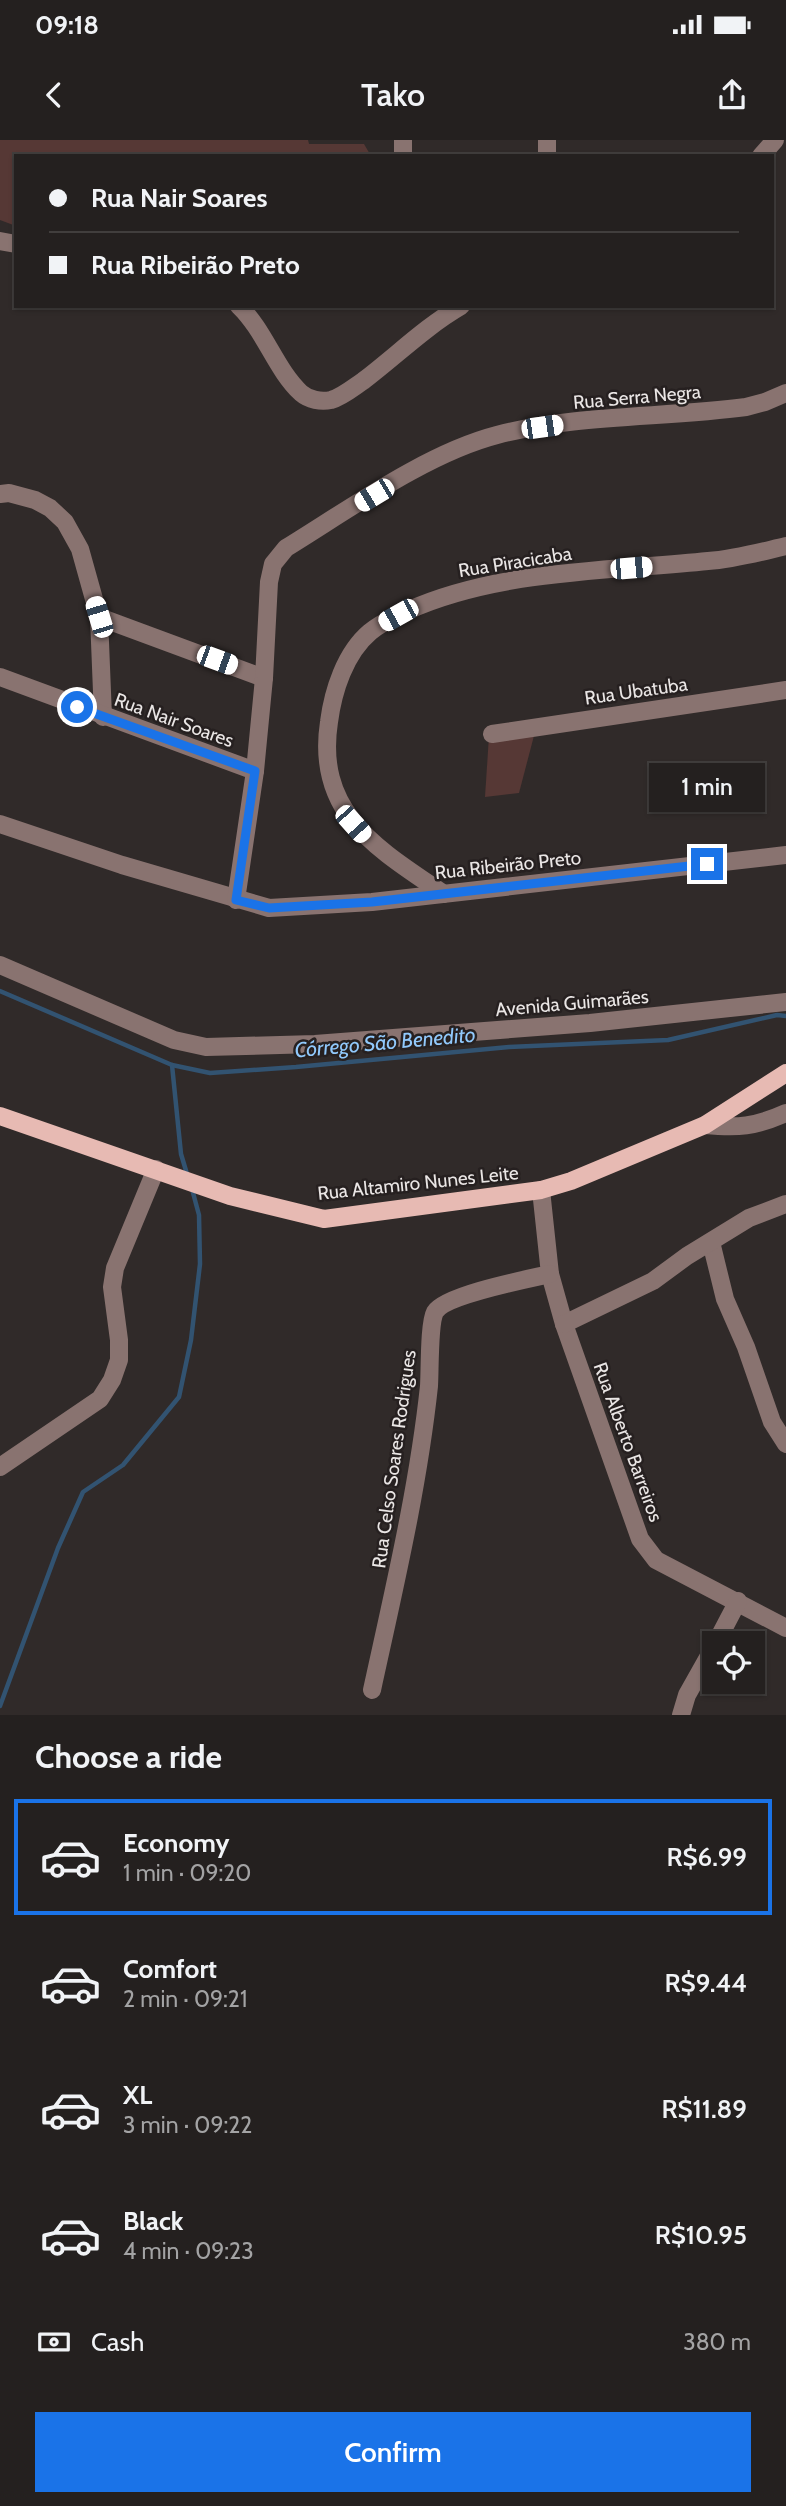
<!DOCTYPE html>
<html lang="en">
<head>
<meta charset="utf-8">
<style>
	body { margin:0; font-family:Cabin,sans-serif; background:#302d2c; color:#f1f3f6; height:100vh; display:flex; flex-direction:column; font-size:26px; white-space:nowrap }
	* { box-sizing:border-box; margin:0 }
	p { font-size:23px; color:#a3a3a4 }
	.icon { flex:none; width:38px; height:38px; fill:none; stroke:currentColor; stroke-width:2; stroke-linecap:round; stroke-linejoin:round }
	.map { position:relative; height:1575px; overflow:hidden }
	.panel { display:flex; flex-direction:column; background:#24201f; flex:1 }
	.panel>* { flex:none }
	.banner { position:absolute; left:14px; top:14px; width:760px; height:154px; border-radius:0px; box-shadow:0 2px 5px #0004,0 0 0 2px #413e3d; display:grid; align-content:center; height:154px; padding:0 35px; background:#24201f }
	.controls { position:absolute; left:702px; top:1491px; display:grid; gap:14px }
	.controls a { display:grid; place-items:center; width:63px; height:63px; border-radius:0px; background:#24201f; box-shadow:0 2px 5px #0004,0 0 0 2px #413e3d; font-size:35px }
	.end { position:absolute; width:32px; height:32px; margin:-16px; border:9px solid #1a73e8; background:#fff; box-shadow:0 0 0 4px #fff }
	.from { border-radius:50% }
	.bubble { position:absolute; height:49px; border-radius:0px; background:#24201f; box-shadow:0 2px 5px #0004,0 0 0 2px #413e3d; font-size:23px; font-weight:600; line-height:49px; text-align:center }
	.car { position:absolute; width:21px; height:42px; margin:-21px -10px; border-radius:9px; box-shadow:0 0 5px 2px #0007; background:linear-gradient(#fff 24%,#345 0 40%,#fff 0 76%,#345 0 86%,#fff 0) }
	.banner b { display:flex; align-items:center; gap:24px; height:66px; font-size:26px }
	.banner b+b { border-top:2px solid #413e3d }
	.banner i { width:18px; height:18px; background:#f1f3f6 }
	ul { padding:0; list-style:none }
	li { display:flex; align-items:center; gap:21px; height:116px; margin:0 14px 10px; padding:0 21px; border:4px solid transparent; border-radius:0px }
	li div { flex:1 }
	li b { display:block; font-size:26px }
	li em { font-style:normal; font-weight:600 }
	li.active { border-color:#1a73e8 }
	li>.icon { width:63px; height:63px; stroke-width:1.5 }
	h2 { padding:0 35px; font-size:32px; line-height:84px }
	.pay { display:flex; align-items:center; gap:18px; height:77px; padding:0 35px; font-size:26px }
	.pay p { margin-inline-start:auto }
	.primary-button { display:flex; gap:14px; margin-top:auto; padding:14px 35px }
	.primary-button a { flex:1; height:80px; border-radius:0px; background:#1a73e8; color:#fff; font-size:28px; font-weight:600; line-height:80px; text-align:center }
	.status { display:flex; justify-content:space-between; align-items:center; height:49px; padding:0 35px; background:#24201f; direction:ltr }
	.status svg { height:19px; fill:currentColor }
	header { display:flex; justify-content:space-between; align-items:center; height:91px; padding:0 35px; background:#24201f; font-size:32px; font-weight:600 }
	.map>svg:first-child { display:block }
	.green { fill:#563835 }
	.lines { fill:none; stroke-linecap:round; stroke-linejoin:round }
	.stream { stroke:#325371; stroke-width:4.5 }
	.minor { stroke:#897370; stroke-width:18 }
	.major { stroke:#e7bab3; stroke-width:18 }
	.route { stroke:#1a73e8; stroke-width:9 }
	.labels { text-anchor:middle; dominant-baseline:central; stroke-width:5; stroke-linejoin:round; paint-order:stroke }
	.street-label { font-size:19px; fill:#eae6e5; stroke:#262020 }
	.water-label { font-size:21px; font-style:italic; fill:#91c9fc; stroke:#262020 }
</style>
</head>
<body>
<div class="status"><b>09:18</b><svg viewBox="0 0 49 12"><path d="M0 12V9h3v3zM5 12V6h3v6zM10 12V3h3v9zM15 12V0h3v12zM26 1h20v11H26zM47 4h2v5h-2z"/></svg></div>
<header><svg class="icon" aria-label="back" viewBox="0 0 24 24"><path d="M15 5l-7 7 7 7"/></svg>Tako<svg class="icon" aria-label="share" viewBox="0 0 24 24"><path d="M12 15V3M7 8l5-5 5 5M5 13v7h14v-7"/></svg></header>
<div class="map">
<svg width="786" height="1575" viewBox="0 0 786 1575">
	<rect width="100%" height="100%" fill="#302a29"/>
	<g class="green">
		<polygon points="0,0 308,0 309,4 364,4 371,16 16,16 16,86 0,80"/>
		<polygon points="536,588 519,653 485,657 489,596"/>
	</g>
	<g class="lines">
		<g class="stream">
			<polyline points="0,851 172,925 210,933 296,927 509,907 668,900 777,875 786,876"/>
			<polyline points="172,925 181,1014 187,1034"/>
			<polyline points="0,1566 58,1408 83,1352 123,1325 179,1257 191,1200 200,1124 199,1075 192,1049"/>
		</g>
		<g class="minor">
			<polyline points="403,0 403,16"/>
			<polyline points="547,16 547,0"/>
			<polyline points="761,16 775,0"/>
			<polyline points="0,101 16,104"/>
			<path d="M239,166C265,191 276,230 301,253C309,260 321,262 331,260C342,257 354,247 363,241C396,216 425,187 461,166"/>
			<polyline points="0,354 9,353 35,360 50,368 65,382 80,409 99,477 103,577"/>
			<polyline points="99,477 264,538"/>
			<polyline points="0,537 255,631"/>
			<polyline points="492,594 786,550"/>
			<polyline points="0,684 122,725 269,768 372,762 786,715"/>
			<path d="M444,754C378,709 315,674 329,582C333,551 345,513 370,492C380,483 395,477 407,471C497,430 610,431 708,421C735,419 760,412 786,406"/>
			<path d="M236,760L255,631L264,538L269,442L273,424L286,408C348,370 427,313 497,295C576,274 665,278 746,267L765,262L786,253"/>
			<polyline points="0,825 174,900 206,907 315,904 590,883 786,862"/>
			<path d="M705,985C738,988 755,987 786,973"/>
			<polyline points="541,1050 550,1134 564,1184 640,1399 656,1420 786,1488"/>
			<polyline points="711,1102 725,1159 746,1207 772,1282 786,1304"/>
			<polyline points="564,1184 653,1141 687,1116 749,1078 786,1064"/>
			<polyline points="0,1327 100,1259 112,1240 119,1220 119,1200 112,1147 115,1128 156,1029"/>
			<polyline points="716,1503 738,1461"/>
			<path d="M372,1550C394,1449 418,1349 429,1246C430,1230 429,1183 435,1172C445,1155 528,1139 550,1134"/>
			<polyline points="681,1575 687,1555 714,1507"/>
		</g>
		<polyline class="major" points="0,976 230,1056 324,1079 541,1050 571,1041 705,985 786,933"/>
	</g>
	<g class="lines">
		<polyline class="route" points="77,567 255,631 236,760 269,768 372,762 707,724"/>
	</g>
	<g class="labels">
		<g class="street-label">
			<text transform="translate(637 257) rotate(-5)">Rua Serra Negra</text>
			<text transform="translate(515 422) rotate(-9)">Rua Piracicaba</text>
			<text transform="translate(636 551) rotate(-8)">Rua Ubatuba</text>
			<text transform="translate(174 580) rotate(20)">Rua Nair Soares</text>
			<text transform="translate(508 725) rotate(-6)">Rua Ribeirão Preto</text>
			<text transform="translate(572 863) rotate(-5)">Avenida Guimarães</text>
			<text transform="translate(418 1043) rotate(-6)">Rua Altamiro Nunes Leite</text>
			<text transform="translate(628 1302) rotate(70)">Rua Alberto Barreiros</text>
			<text transform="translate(394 1319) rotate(-82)">Rua Celso Soares Rodrigues</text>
		</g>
		<g class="water-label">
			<text transform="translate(385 902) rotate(-5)">Córrego São Benedito</text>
		</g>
	</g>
</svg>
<div class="controls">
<a><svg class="icon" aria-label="locate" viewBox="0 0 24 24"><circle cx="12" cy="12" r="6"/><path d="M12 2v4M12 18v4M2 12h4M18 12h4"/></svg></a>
</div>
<i class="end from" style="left:77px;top:567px"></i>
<i class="end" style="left:707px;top:724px"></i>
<div class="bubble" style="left:649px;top:623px;width:116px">1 min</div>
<i class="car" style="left:542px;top:287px;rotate:82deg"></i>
<i class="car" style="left:374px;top:355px;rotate:239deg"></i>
<i class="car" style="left:631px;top:428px;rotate:85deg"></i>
<i class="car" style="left:398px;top:475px;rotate:241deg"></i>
<i class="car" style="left:99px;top:477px;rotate:343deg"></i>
<i class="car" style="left:217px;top:520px;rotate:110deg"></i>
<i class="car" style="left:353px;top:684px;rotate:138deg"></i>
<div class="banner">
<b><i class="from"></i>Rua Nair Soares</b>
<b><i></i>Rua Ribeirão Preto</b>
</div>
</div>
<section class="panel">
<h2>Choose a ride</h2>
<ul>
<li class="active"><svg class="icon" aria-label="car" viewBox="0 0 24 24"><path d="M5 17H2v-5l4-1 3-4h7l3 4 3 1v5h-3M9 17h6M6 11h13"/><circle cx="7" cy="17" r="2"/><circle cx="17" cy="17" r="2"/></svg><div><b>Economy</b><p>1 min · 09:20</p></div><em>R$6.99</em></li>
<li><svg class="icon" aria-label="car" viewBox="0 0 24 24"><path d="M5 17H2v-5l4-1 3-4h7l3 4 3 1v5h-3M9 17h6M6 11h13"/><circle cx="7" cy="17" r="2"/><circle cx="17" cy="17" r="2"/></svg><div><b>Comfort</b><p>2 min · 09:21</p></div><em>R$9.44</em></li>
<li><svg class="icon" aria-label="car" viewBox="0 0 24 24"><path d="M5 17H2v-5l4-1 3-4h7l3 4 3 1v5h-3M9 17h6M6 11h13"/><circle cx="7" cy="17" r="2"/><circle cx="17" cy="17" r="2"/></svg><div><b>XL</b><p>3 min · 09:22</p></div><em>R$11.89</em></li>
<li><svg class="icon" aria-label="car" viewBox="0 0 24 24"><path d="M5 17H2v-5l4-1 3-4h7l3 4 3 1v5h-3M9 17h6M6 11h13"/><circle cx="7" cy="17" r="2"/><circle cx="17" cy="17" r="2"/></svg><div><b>Black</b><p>4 min · 09:23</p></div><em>R$10.95</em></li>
</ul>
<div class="pay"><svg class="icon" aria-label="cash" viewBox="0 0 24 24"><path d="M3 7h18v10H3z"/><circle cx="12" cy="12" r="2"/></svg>Cash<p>380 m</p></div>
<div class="primary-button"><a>Confirm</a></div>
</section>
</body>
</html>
